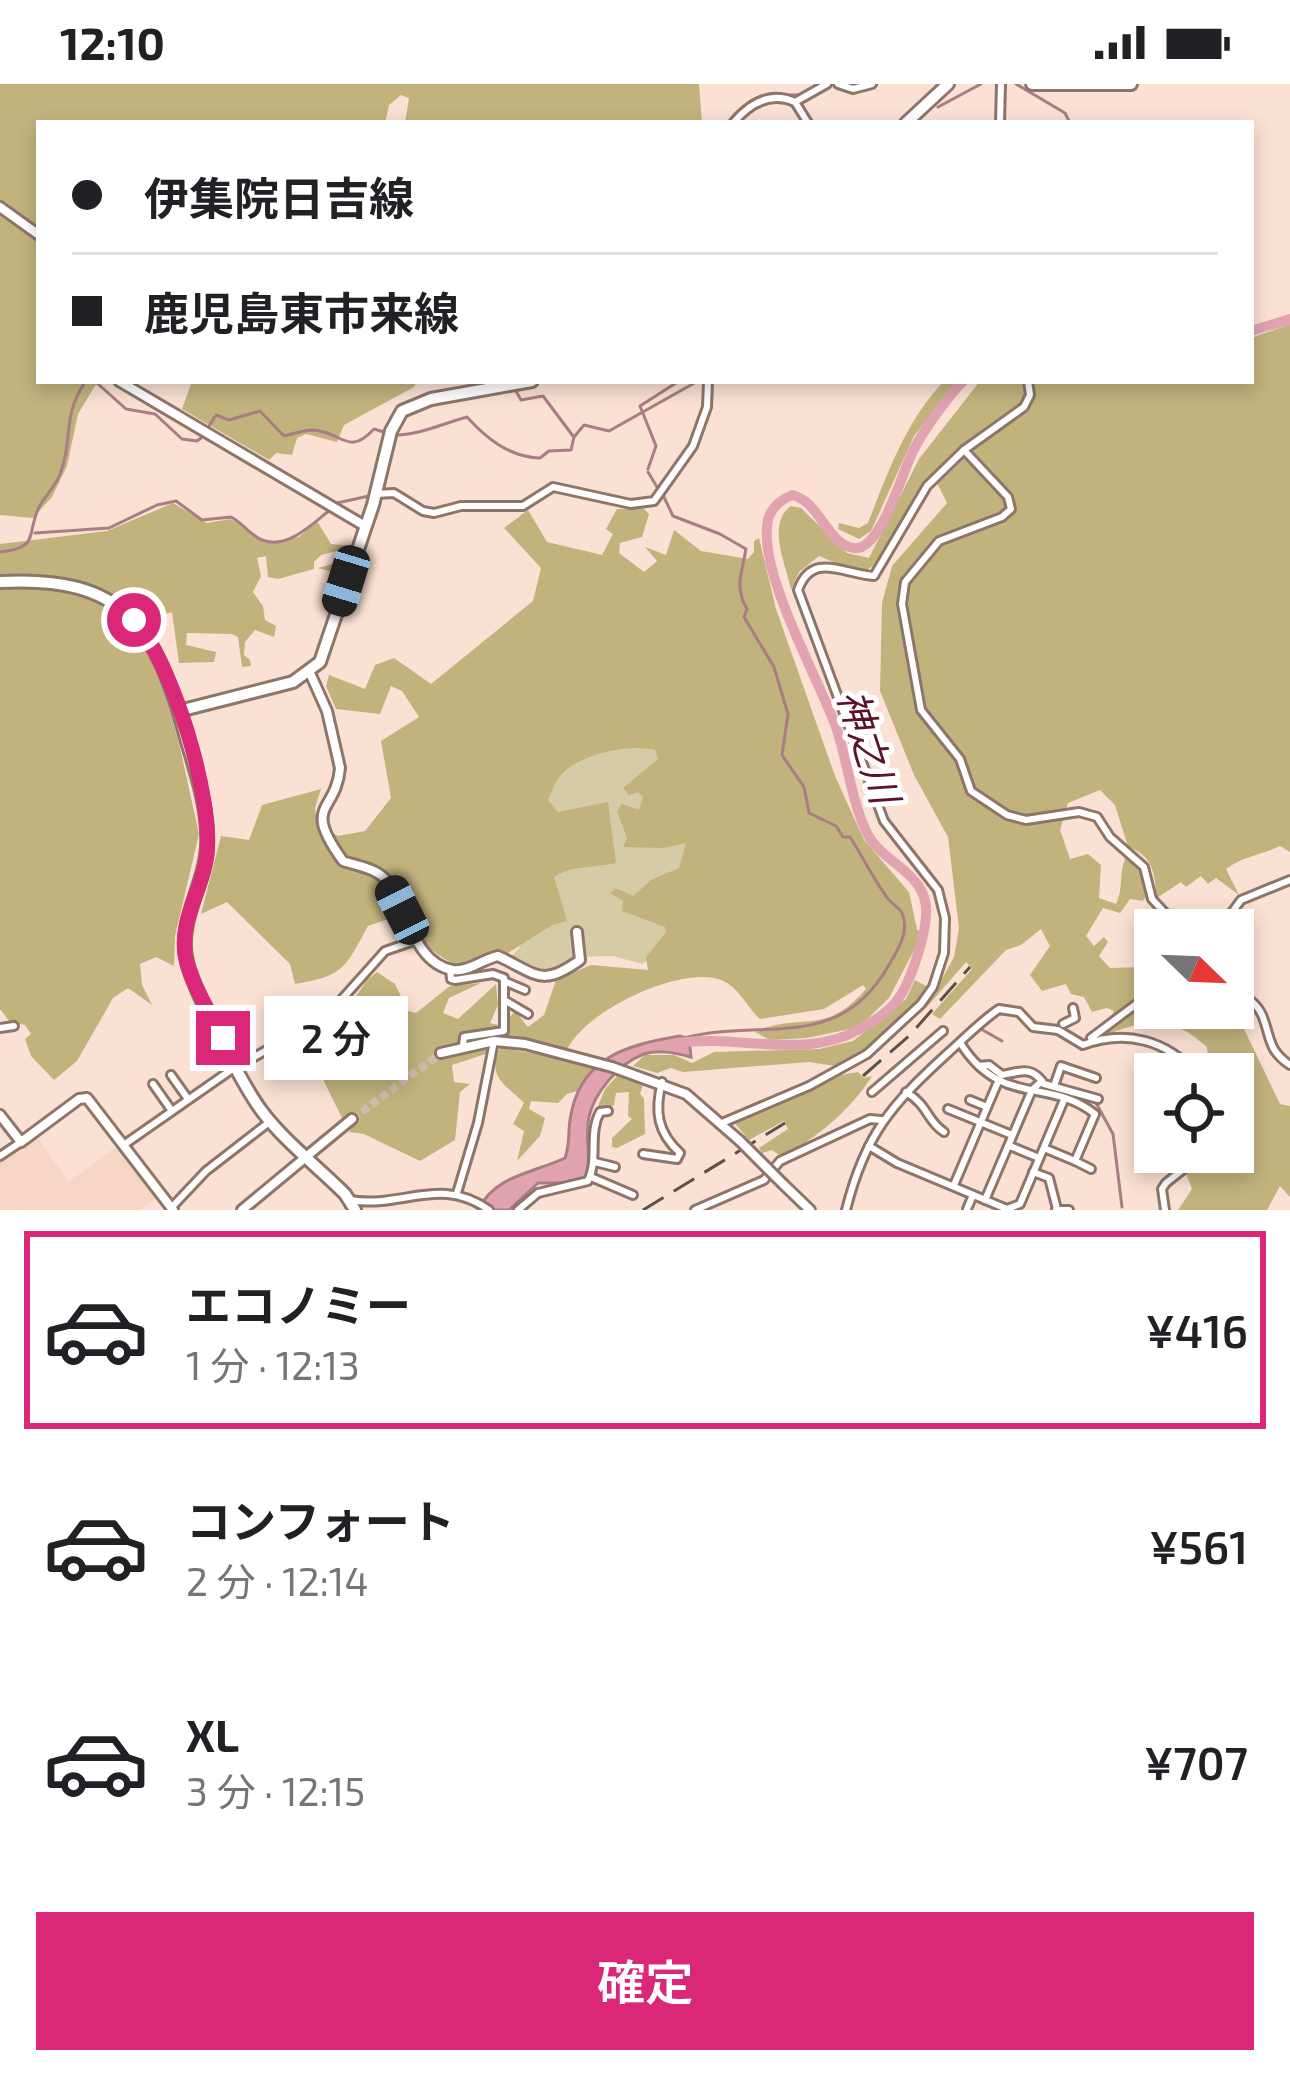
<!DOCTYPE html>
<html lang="ja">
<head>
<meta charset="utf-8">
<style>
	body { margin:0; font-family:"Exo 2","Noto Sans JP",sans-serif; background:#f2f2f2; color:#202124; height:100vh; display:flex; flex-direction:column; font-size:45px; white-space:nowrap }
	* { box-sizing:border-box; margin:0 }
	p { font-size:39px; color:#757577 }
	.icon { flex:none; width:66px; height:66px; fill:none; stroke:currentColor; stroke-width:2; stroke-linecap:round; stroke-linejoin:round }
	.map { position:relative; height:1126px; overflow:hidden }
	.side { display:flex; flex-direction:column; background:#fff; flex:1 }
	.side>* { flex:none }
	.hud { position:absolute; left:36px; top:36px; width:1218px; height:264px; border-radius:0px; box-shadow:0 6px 18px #0003; display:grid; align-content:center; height:264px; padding:0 36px; background:#fff }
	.needle { width:78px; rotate:113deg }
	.controls { position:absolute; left:1134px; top:825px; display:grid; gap:24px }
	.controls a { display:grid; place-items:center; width:120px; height:120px; border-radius:0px; background:#fff; box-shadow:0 6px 18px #0003; font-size:60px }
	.end { position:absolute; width:54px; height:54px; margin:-27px; border:15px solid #db2777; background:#fff; box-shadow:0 0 0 6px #fff }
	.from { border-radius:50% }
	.bubble { position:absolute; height:84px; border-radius:0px; background:#fff; box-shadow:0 6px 18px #0003; font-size:39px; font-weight:600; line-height:84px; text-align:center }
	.car { position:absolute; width:36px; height:72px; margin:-36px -18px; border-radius:15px; box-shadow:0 0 9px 3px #0007; background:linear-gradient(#222 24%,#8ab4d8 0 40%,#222 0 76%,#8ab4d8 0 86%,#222 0) }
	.hud b { display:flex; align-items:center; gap:42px; height:114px; font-size:45px }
	.hud b+b { border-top:3px solid #e0e0e0 }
	.hud i { width:30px; height:30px; background:#202124 }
	ul { padding:21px 0 0; list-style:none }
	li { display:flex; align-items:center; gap:36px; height:198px; margin:0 24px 18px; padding:0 12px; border:6px solid transparent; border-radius:0px }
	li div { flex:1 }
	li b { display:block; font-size:45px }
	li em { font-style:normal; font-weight:600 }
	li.on { border-color:#db2777 }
	li>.icon { width:108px; height:108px; stroke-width:1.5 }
	.button { display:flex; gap:24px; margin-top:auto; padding:24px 36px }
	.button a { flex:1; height:138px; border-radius:0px; background:#db2777; color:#fff; font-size:48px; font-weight:600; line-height:138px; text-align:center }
	.status { display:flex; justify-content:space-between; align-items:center; height:84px; padding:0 60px; background:#fff; direction:ltr }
	.status svg { height:33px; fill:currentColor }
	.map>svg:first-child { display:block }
	.built { fill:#f5d5c3 }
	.green { fill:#d5cba6 }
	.forest { fill:#c2b37d }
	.water { fill:#e1a3b0; stroke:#aa7c84; stroke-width:3 }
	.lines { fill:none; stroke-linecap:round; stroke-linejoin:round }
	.stream { stroke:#aa7c84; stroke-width:3 }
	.river { stroke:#e1a3b0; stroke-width:10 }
	.tertiary-tunnel { stroke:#d0bbae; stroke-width:8; stroke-dasharray:8 4; stroke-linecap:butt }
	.minor-casing { stroke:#8c7569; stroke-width:12 }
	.tertiary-casing { stroke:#8c7569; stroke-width:14 }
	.secondary-casing { stroke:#8c7569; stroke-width:14 }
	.primary-casing { stroke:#8c7569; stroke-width:16 }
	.minor { stroke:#fff; stroke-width:6 }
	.tertiary { stroke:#fff; stroke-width:8 }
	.secondary { stroke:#fff; stroke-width:8 }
	.primary { stroke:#fff; stroke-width:10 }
	.rail { stroke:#5d5049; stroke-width:3; stroke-dasharray:24 12; stroke-linecap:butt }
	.tertiary-bridge-casing { stroke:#8c7569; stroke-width:14; stroke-linecap:butt }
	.tertiary-bridge { stroke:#fff; stroke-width:8 }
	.route { stroke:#db2777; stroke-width:15 }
	.labels { text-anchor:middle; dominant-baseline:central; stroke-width:10; stroke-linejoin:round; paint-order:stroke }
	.water-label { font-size:39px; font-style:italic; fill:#5a132b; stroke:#fff }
</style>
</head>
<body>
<div class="status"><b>12:10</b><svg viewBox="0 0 49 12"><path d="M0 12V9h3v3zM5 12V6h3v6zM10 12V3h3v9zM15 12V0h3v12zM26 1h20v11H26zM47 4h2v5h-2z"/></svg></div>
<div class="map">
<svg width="1290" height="1126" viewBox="0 0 1290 1126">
	<rect width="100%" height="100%" fill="#fae1d3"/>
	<polygon class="built" points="37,1053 69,1098 116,1063 156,1115 140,1126 0,1126 0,1078"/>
	<path class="green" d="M653,659L697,760C685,797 678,860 642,880L613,872L577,873L546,890L511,873L520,863L496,846L439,821V738L488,671L568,672Z"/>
	<g class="forest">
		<polygon points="0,0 699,0 702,39 405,39 409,14 401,11 389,21 385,39 39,39 39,297 98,297 78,330 67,382 52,413 33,434 0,431"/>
		<path d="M1290,240V768L1280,762C1261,771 1243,772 1226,785L1239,811L1216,794L1208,800L1201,792L1186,803L1181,798L1157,814C1154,789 1154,772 1128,763L1115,721L1100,706L1068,719L1060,746L1070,775L1088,770L1101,781L1099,814L1116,820C1124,804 1118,789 1126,773L1142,789L1148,809L1143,817L1130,815L1120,829L1103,824L1086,852L1094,862L1104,853L1108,858L1099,872L1110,884L1147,883L1155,924L1233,922L1280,1020L1290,1022V1113L1280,1102L1267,1126H1178L1192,1105L1182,1079L1193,1068H1233V990H1209L1207,963C1167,928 1146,935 1099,954L1114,927L1107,924L1092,928L1084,913L1071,910L1066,900L1042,907L1030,891L1050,862L1041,845L1021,861L1006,866L940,935L932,930L972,885L966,878L926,924L954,873L959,844L948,753L914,691L880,607L882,519L892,482L947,419L933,391C916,408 881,484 866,486C853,488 832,477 819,472L799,488L791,506C786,480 766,440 791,422L801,424L847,469L869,474L919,375L980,297H1251V254Z"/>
		<polygon points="192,297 417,297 414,303 344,341 337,358 306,350 297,354 292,371 276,369 269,376 182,325"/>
		<path d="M944,297H956L914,352L871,447L859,455L838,445L839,439L859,444L868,439C888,388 906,337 944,297Z"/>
		<polygon points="173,419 207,439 230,435 237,438 265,459 299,453 317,437 331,460 351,462 341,501 331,500 336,489 318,484 339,478 337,467 321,471 314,478 314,485 278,495 268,493 266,472 257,474 261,492 253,508 263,522 265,536 276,542 274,553 255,546 245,558 244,571 250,576 251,582 242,583 238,553 232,550 187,549 186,561 216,568 214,578 179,579 172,528 130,540 155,577 179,659 199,750 175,852 174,882 156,873 140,880 142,901 152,921 128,904 113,914 77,977 54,996 31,972 25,955 31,950 25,941 10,938 0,925 0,460 107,447"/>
		<path d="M617,425H644L649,430L642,453L620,459L619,469L644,488L657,477L645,463L666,471L674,446L701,467L748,475L754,468V457L759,454L776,525L835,692L864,756L909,808L917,845L922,851L889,914L859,943L807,954L770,956L755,948C801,927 824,954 866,905L863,901L824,925L760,935C745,921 740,904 721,896C681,880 572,931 564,975L593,985L581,1006L567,1010L558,1019L531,1017L529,1025L545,1034L540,1052L517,1077L524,1047L513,1040L524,1019C507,1001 486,994 500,964L532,969L535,956L494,950L441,963L444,974L489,963V969L452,981L454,998L470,1000L460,1008L455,1056L420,1077L364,1050L349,1048L356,1037L351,1031L342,1034L314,977L326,940L349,923L367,896L377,888L395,900L408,927L416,929L450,902L481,899L449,914L443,929L458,935L496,900L498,921L490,939L502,942L515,927L528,943L544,931L556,896L591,881L648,886L646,873L666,848L665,843L622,827L623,817L610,809L616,804L633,812L651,796L679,784L686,759L664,764L623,763L627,754L617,727L622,720L639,726L643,713L638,708L629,711L623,704L658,675L655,666C630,659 580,670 562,690C555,697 552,707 548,716L558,728L608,718L616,779C595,784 571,781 554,793L567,837L552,841L508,869L488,868L467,882C435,879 420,850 394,833L368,842C345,884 344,892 295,900L290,880L227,818L201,830L221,752L249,756L262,721L321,705L315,724L317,740L338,752L365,747L391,714L381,657L419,633L402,607L391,602L380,630L336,625L326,602L329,591L365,605L375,581L394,574L431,600L533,517L541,484L504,444L528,426L547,458L602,471L613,450L606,445Z"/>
		<polygon points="915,896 928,903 905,935 876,959 835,982 809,978 683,988 671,984 657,989 633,982 645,971 674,971 692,979 714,968 819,965 853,957 906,915"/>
		<path d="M858,988L864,994L872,992C851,1026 816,1054 782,1073L772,1066L762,1069L759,1064L788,1045L784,1037L749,1056L731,1035L835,992Z"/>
		<polygon points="617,992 655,1002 643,1001 640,1010 644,1015 645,1050 617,1064 612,1063 612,1054 632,1035 628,1032 629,1008 616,1009 614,1021 594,1032 605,1005"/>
	</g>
	<path class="water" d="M680,952L689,955L691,973C676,969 659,965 644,970C619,979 594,1009 589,1033C584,1057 594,1076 583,1099H538L509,1126H478C495,1091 534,1089 565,1074C570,1060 568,1050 570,1036C579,973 627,961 680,952Z"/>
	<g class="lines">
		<g class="stream">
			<polyline points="1016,0 1065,29 1070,39"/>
			<polyline points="776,11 802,11"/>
			<polyline points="938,23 981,0"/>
			<polyline points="732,37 751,17 761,14"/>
			<polyline points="880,297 907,297"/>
			<polyline points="516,307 521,316 543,312 573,352"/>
			<path d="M209,342L216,331L229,336L260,327L284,352C293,350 303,346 313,346C343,348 348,373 374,345L387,349"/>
			<path d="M396,351C420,351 444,339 467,333C486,354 509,373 540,374L549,367L571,366L574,353L584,341L609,347L698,297"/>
			<polyline points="648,385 656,362 640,322 679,297"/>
			<polyline points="648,388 657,403"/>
			<path d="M662,409L673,432L720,450L746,465C742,489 734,503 747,525L744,533L774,583L788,630L782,671L804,703L809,729L836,742L843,753H850C863,773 874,797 889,816C893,820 899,824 902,829C910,848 898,865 889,881C838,970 765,933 684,954"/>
			<polyline points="337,419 369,412"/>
			<path d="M35,449L109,444L157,421L176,417L202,436L231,433C243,439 250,451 262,456C287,466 312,440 330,426"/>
			<path d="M0,468C40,464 26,451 39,423C45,412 55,403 60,390C74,355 61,335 85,298L97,299L126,325L155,330L182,355L197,357L201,354"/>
			<polyline points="964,959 981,945 1002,957"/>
			<polyline points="1003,994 1023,990"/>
			<polyline points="1039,999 1069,1010"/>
			<polyline points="1095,1017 1113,1050 1122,1123"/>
		</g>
		<g class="river">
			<polyline points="1251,247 1290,235"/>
			<path d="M678,959C736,950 804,976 858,946C870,940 886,929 895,919C910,902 931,840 925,817C918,786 880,776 867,749C852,719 847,675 836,643C818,593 757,487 768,436C771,424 780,416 792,411C821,418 826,460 854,464C881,468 903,385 914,365C925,344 947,314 963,297"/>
		</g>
		<polyline class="tertiary-tunnel" points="352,1035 441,969"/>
		<defs>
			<g id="minor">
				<polyline points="838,0 853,5 872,0"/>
				<polyline points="795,18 808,39"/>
				<path d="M733,39C749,20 770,7 795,18L827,0"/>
				<polyline points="1000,39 1001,0"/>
				<polyline points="964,366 1008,413 1011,425 1002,433 939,457 905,498 902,520 921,626 960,675 971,707 1007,731 1026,736 1079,728 1097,733 1110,753 1144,783 1152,815 1181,846"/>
				<polyline points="376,410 394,409 423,427 434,429 461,422 523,422 553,403 631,420 654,417 693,362 707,323 708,297"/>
				<polyline points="1219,846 1241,816 1290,796"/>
				<polyline points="450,885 451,895 455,896 493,890 504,894 504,947 464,953 463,961"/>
				<polyline points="504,897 525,906"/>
				<path d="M1233,903C1243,911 1257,919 1262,931C1271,952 1267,966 1290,981"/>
				<polyline points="504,916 528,930"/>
				<polyline points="1063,940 1075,934 1073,924"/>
				<polyline points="0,944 14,942"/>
				<polyline points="298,951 304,987"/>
				<polyline points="1091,954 1155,906"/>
				<path d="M961,960C1002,1024 1049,993 1095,1030L1075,1077L1044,1064"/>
				<path d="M979,982L989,981L1002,991C1022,987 1032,982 1044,1000L1098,1015"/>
				<polyline points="171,991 188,1015"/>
				<polyline points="153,1000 172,1027"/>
				<polyline points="1054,1002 1061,982 1096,994"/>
				<polyline points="872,1008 943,947"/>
				<path d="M906,1008C929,1022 926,1036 944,1048"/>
				<polyline points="970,1016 987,1023"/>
				<polyline points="948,1025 1012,1051"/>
				<path d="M722,1039L809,1002L867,970L921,920L933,903L944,869L945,834L938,806L884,737L798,506C812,467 843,490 874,492L927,402L964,366L1024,323L1030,311L1028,297"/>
				<polyline points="125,1060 231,986 326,933 385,867 417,856"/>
				<polyline points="869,1062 897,1079 1007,1125 1020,1120 1064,1016"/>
				<polyline points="1010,1062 1039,1074"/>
				<path d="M643,1070L677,1075L680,1069C658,1049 654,1028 662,998"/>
				<polyline points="0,1072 21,1058"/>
				<polyline points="1075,1077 1091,1085"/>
				<polyline points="595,1078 615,1083"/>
				<polyline points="1033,1088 1049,1094 1057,1125"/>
				<polyline points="591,1093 633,1111"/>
				<polyline points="954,1101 997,1000"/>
				<polyline points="457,1109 478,1039 494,957"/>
				<path d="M350,1116C402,1125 440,1091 489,1126"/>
				<polyline points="985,1116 1032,1006 1042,997"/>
				<polyline points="171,1124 206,1087 268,1039"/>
				<polyline points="967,1125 973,1111"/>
				<path d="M518,1126L538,1109L588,1097C599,1075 588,1050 600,1028L608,1027"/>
				<polyline points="695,1126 764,1096 780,1077 870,1035 881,1036"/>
				<path d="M846,1126C865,1050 892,1020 948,969C965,954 981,937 999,925L1019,928L1033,943L1058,946L1083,961C1126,945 1166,956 1197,990"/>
				<polyline points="1056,1126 1069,1126"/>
				<polyline points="1165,1126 1162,1105 1166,1099 1205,1068"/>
			</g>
			<g id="tertiary">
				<polyline points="0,123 39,151"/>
				<polyline points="119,297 365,442"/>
				<path d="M310,589L327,627L340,684C336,730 301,719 343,777C357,782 376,784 386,796C408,822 412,879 453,886C469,888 483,875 498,872C537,890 541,904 580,876L577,848"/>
				<polyline points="441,969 494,957 525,960 612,983 686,1010 740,1057"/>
				<polyline points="0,1031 21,1058 79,1015 87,1014 173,1126"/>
				<polyline points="307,1072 352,1035"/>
				<polyline points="783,1100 810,1126"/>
			</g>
			<polyline id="secondary" points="242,1126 306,1073"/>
			<g id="primary">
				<polyline points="1032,0 1131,0"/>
				<polyline points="906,39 948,0"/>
				<path d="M0,498C125,491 156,543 186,654C196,689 209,725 207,762C205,802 177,837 187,878C194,907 242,1000 261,1026C283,1056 318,1083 345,1110L355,1126"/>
				<polyline points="179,627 293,598 320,578 373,421 391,347 402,327 431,315 532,297"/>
			</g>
		</defs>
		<use href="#minor" class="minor-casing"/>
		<use href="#tertiary" class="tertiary-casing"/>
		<use href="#secondary" class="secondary-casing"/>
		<use href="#primary" class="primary-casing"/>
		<use href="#minor" class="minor"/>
		<use href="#tertiary" class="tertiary"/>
		<use href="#secondary" class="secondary"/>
		<use href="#primary" class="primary"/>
		<g class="rail">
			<polyline points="863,992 910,951 970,883"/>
			<polyline points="643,1126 785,1039"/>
		</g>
		<defs>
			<polyline id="tertiary-bridge" points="740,1057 783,1100"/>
		</defs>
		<use href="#tertiary-bridge" class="tertiary-bridge-casing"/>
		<use href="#tertiary-bridge" class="tertiary-bridge"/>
	</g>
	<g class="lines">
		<path class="route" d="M134,536C173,580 213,712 207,771C203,805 180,834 185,870C190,899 210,928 223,954"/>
	</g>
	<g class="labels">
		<g class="water-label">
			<text transform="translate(870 662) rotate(72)">神之川</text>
		</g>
	</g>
</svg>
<div class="controls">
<a><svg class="needle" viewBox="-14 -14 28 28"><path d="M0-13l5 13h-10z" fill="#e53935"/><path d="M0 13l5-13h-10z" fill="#757577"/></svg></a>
<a><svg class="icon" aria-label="locate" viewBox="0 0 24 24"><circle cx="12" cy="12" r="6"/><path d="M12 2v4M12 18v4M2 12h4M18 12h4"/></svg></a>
</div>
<i class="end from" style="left:134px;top:536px"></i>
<i class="end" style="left:223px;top:954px"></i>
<div class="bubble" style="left:264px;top:912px;width:144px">2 分</div>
<i class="car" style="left:346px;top:497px;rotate:197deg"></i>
<i class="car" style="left:402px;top:826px;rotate:333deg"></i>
<div class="hud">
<b><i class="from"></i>伊集院日吉線</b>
<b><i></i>鹿児島東市来線</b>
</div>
</div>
<section class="side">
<ul>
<li class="on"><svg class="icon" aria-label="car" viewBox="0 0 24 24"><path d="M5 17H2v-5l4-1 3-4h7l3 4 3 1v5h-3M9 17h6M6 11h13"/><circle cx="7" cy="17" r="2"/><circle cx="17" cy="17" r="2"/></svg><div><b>エコノミー</b><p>1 分 · 12:13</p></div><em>¥416</em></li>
<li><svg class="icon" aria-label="car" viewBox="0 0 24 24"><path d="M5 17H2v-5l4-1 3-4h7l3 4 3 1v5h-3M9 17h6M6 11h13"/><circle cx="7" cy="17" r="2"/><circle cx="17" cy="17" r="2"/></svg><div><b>コンフォート</b><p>2 分 · 12:14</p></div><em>¥561</em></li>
<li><svg class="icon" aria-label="car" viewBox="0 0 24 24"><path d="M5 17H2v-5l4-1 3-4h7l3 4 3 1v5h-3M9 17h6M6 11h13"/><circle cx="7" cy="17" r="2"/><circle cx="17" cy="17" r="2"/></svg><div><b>XL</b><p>3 分 · 12:15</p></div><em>¥707</em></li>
</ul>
<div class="button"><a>確定</a></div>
</section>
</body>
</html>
